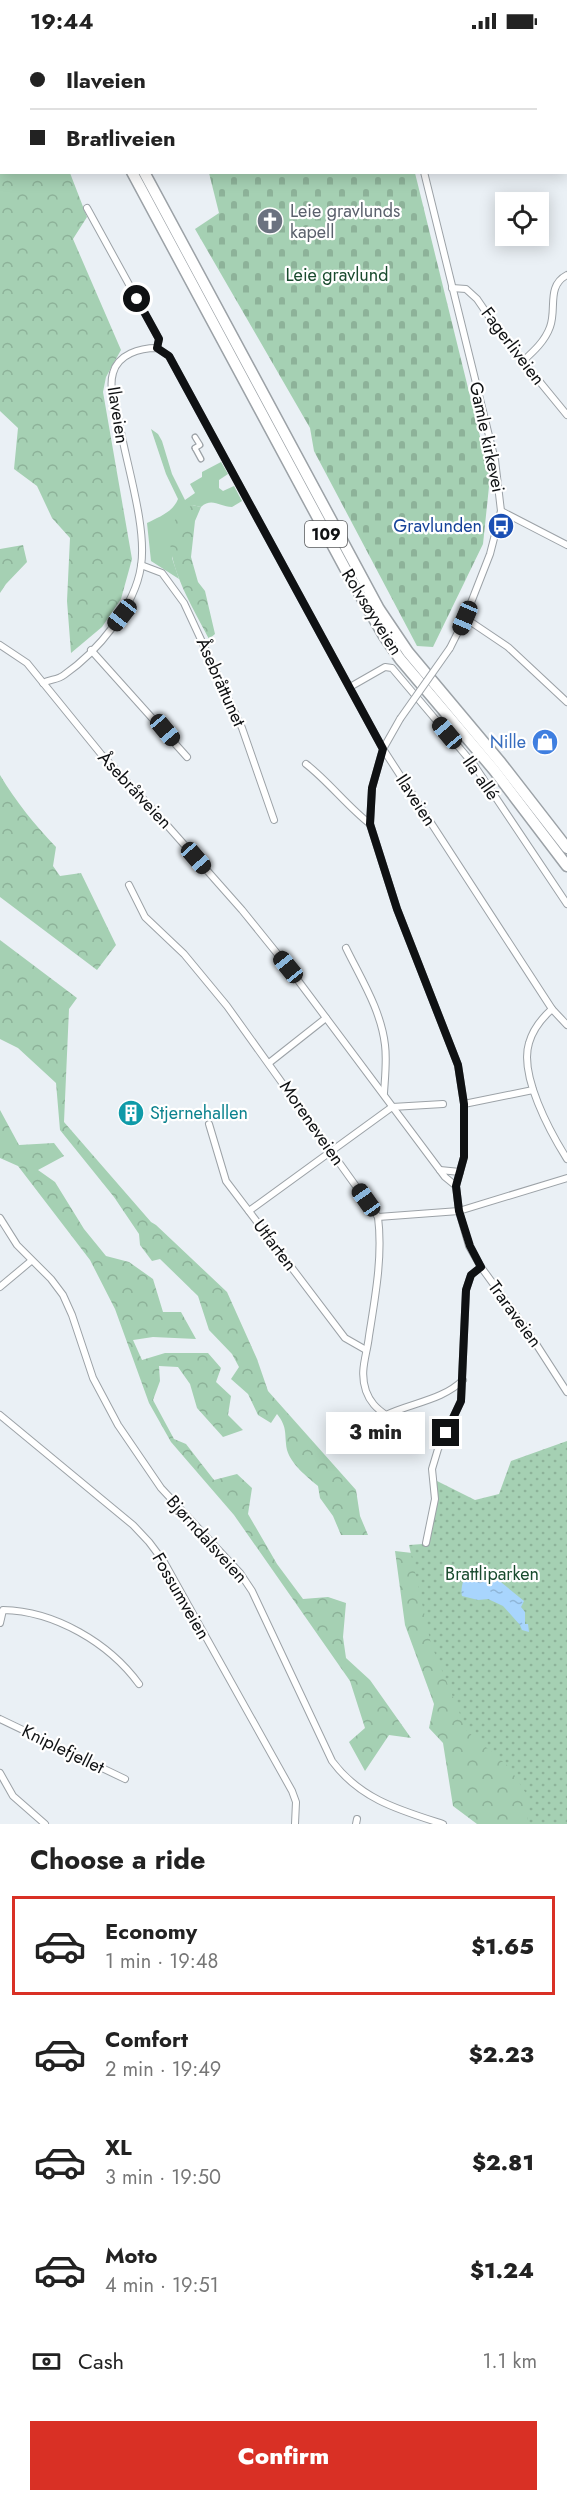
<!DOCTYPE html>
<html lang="en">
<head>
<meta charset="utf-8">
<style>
	body { margin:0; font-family:Jost,sans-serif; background:#f6f6f6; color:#222; height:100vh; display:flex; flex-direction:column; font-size:22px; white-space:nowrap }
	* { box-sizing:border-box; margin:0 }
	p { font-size:20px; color:#767676 }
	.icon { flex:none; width:33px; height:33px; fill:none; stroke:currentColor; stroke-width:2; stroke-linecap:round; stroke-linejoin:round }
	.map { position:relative; height:1782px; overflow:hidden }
	.drawer { display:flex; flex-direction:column; background:#fff; flex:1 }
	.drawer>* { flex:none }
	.top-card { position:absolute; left:0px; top:0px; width:567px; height:132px; box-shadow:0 3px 15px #0003; display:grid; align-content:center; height:132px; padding:0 30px; background:#fff }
	.fabs { position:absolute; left:495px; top:150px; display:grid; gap:12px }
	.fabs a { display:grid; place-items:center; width:54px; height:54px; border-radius:0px; background:#fff; box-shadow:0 3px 15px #0003; font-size:30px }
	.end { position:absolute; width:27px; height:27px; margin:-14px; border:8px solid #0f1113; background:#fff; box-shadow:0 0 0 3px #fff }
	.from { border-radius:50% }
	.bubble { position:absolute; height:42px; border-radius:0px; background:#fff; box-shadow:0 3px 15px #0003; font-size:20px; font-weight:800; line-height:42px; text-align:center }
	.car { position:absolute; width:18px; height:36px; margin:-18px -9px; border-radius:8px; box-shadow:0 0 4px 2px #0007; background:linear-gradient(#222 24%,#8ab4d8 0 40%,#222 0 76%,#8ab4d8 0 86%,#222 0) }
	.top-card b { display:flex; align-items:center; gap:21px; height:57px; font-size:22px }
	.top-card b+b { border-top:2px solid #e0e0e0 }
	.top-card i { width:15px; height:15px; background:#222 }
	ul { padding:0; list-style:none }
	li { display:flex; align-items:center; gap:18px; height:99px; margin:0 12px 9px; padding:0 18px; border:3px solid transparent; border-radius:0px }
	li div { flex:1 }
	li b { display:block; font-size:22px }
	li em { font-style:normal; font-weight:800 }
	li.on { border-color:#d93025 }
	li>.icon { width:54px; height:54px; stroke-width:1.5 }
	h2 { padding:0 30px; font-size:27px; line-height:72px }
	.pay { display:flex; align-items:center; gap:15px; height:66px; padding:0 30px; font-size:22px }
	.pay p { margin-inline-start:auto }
	.primary-button { display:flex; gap:12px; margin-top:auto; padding:12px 30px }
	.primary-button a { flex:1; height:69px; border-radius:0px; background:#d93025; color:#fff; font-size:24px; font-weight:800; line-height:69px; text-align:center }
	.status { display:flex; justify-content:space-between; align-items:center; height:42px; padding:0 30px; background:#fff; direction:ltr }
	.status svg { height:16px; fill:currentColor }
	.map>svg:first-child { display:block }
	.green { fill:#a5d0b3 }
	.forest { fill:url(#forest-crowns) }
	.cemetery { fill:url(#cemetery-stones) }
	.park { fill:url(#park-dots) }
	.water { fill:url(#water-ripples) }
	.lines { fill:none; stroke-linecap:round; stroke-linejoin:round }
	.pedestrian-casing { stroke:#9ca2a7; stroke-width:7 }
	.minor-casing { stroke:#9ca2a7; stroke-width:8 }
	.primary-casing { stroke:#9ca2a7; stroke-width:13 }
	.pedestrian { stroke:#fff; stroke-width:4.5 }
	.minor { stroke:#fff; stroke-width:6 }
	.primary { stroke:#fff; stroke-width:10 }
	.minor-bridge-casing { stroke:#9ca2a7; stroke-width:8; stroke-linecap:butt }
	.minor-bridge { stroke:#fff; stroke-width:6 }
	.route { stroke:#0f1113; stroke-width:8 }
	.labels { text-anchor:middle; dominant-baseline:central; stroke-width:4.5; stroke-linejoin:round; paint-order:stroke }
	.shield { fill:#fff; stroke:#57585a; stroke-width:1.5 }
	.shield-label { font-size:16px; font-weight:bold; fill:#0f1113 }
	.worship-label { font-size:18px; fill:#5b616d; stroke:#fff; text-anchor:start }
	.park-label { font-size:18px; fill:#194b2e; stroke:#fff }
	.street-label { font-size:18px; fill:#0f1113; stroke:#fff }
	.transit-label { font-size:18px; fill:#164399; stroke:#fff; text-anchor:end }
	.shop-label { font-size:18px; fill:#366cbe; stroke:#fff; text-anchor:end }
	.culture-label { font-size:18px; fill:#0d838f; stroke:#fff; text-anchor:start }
</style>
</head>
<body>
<div class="status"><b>19:44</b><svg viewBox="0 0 49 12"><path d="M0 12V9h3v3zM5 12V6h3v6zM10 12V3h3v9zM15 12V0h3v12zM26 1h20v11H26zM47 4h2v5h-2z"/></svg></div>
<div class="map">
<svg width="567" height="1782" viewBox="0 0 567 1782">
	<defs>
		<pattern id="forest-crowns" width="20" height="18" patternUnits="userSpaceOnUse" patternTransform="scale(1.5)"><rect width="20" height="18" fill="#a5d0b3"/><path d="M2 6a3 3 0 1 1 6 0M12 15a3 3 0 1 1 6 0" fill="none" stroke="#8db299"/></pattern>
		<pattern id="cemetery-stones" width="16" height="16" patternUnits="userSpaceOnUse" patternTransform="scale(1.5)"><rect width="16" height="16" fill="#a5d0b3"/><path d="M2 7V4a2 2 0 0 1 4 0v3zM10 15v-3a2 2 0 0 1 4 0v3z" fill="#8db299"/></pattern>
		<pattern id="park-dots" width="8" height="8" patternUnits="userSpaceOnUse" patternTransform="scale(1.5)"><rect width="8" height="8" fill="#a5d0b3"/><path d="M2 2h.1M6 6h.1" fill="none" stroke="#8db299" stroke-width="1.8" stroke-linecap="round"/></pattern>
		<pattern id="water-ripples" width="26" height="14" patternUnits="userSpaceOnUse" patternTransform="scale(1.5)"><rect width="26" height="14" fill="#a8d5fd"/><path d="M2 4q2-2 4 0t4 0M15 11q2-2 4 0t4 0" fill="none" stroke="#8fb6d8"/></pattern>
	</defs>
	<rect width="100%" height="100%" fill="#eaf0f5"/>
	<path class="green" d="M151,387L158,392L162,399L172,432L185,458L195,451L190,442L202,435V430L221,420L228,432L219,438V446L223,449L234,444L242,459L232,465C220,465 212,455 201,465L192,463L172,516L179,537L151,519L147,481C159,475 173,470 178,457L166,432Z"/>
	<g class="forest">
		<polygon points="0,0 24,1 2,2 2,130 70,131 87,175 73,197 121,308 106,335 103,350 132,517 121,557 102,585 71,611 67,559 70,496 52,476 37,444 14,427 18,386 0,369"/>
		<path d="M192,463L201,465L195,479L191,515L198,540L205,549L215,592L209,597C195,569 154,505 177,475C181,470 188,467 192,463Z"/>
		<polygon points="23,503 27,520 6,542 0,551 0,507"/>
		<path d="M0,733C16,760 35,783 56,805L53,824L60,834L81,831L116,903L97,928L0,855Z"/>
		<path d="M0,898L77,956L69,967L64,1080L151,1180L156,1183L227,1250L257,1317L268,1349L356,1448L360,1474L368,1493H341L333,1474L320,1456L318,1444C307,1435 291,1422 287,1408C284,1391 288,1386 277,1372L271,1381L258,1373L248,1352L231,1337L239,1325L232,1312L209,1288L198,1254L160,1217L152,1219L140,1203L139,1192L114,1155L60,1088L56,1041L18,1006L0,997Z"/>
		<polygon points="0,1068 19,1103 54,1101 64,1114 38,1128 55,1140 84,1187 106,1214 129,1220 153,1237 163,1270 181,1270 196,1297 153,1295 133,1298 142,1318 165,1311 208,1311 221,1326 216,1340 231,1354 228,1373 243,1388 223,1395 197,1366 190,1342 178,1325 159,1324 160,1339 153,1358 174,1397 186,1402 214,1438 237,1432 252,1446 248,1472 277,1522 303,1557 328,1555 346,1561 343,1595 346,1616 370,1638 411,1696 389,1693 365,1729 349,1700 365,1686 350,1639 234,1473 171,1400 149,1361 115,1267 90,1218 18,1124 0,1116"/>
		<polygon points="395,1509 421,1512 543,1782 477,1782 453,1764 443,1701 429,1686 434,1662 405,1583"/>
	</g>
	<g class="cemetery">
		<polygon points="202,0 401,0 202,2"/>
		<polygon points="209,131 415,131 490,435 483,502 433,605 417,604 314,409 310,386 195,187 219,171"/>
	</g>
	<polygon class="park" points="567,1399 567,1782 527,1782 529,1756 509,1725 467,1689 431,1602 409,1503 423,1502 435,1438 475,1458 499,1452 511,1419"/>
	<path class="water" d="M480,1523L524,1559L521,1565L525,1570V1582H528L529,1590L522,1588L520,1583L503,1564L488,1557L478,1558L462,1554C460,1548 464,1530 471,1526C474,1524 477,1524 480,1523Z"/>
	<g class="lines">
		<defs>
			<g id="pedestrian">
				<polyline points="195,395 200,403 195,406"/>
				<polyline points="195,406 201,417"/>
			</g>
			<g id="minor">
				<polyline points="456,0 458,2"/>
				<polyline points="408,2 408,0"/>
				<polyline points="482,2 483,0"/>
				<polyline points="566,90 567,91"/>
				<polyline points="424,130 495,418 501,469 490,512 465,576 450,606"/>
				<polyline points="87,166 159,297 157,306"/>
				<polyline points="452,246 466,247 477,257 503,295 567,373"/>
				<path d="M523,319C534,309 545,299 550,285C557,267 546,244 567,233"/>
				<polyline points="501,469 567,503"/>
				<polyline points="141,523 162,531 184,561 242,686 274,778"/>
				<polyline points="465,576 508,605 567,660"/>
				<polyline points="0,603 27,621 101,712 150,764 242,868 288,925 445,1135 456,1144"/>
				<polyline points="91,608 187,715"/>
				<path d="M43,641C50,637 58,638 64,633C97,610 135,565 141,524C147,486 127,424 120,385C117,368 108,348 113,331C118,312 140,306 157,306L169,314L383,707L552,967L567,983"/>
				<polyline points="350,645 385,625 392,626 474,723 567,862"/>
				<polyline points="400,677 383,707 372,746 370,782 397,867 458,1023 464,1062 464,1115 456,1144 459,1169 469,1204 481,1225 529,1291 567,1350"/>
				<path d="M306,722C329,740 347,764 370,782"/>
				<path d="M129,843L145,875L184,912L227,964L378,1175C383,1214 375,1256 369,1294C367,1313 359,1329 366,1349C370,1360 376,1366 386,1373C411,1361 443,1358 463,1338"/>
				<path d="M346,906C361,937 381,968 385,1003C387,1018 385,1035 384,1051"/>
				<path d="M552,967C542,976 533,987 529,1001C519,1033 550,1090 567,1117"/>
				<polyline points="269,1021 326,976"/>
				<polyline points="464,1062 533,1048"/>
				<polyline points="209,1082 226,1139 345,1296 366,1308"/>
				<polyline points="440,1128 460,1130"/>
				<polyline points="249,1169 392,1065 443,1062"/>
				<polyline points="378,1175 459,1169 567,1136"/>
				<path d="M0,1176L17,1203L51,1237L63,1253L72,1273L93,1336L118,1383L161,1446L240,1531L252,1549L332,1719C360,1757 399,1768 443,1782"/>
				<polyline points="0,1245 31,1219"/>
				<polyline points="0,1373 133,1483 149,1500 164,1520 292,1749 296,1760 295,1782"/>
				<polyline points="426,1501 435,1457 432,1427 438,1407 461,1359 466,1248 471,1233 481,1225"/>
				<path d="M0,1581L3,1568C55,1569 109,1601 139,1642"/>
				<polyline points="0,1677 125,1737"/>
				<polyline points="0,1731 13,1754 45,1782"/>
				<polyline points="356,1782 357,1777"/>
			</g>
			<g id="primary">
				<polyline points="61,0 62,2"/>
				<polyline points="73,0 73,2"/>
				<polyline points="132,130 348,532 384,594 400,617 494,728 567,824"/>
				<polyline points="144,130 379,567 408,610 501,721 567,806"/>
			</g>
		</defs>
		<use href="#pedestrian" class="pedestrian-casing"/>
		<use href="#minor" class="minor-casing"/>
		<use href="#primary" class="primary-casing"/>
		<use href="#pedestrian" class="pedestrian"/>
		<use href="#minor" class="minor"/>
		<use href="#primary" class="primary"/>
		<defs>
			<polyline id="minor-bridge" points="400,677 450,606"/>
		</defs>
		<use href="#minor-bridge" class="minor-bridge-casing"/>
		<use href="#minor-bridge" class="minor-bridge"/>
	</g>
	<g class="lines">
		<polyline class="route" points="137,257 159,297 157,306 169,314 383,707 372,746 370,782 397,867 458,1023 464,1062 464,1115 456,1144 459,1169 470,1204 481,1225 471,1233 466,1248 461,1359 446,1391"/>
	</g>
	<defs>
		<symbol id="church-disc" viewBox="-11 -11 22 22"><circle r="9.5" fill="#6b7280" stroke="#fff"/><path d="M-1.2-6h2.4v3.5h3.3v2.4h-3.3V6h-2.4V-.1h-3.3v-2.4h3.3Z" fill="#fff"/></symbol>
		<symbol id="bus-disc" viewBox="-11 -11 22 22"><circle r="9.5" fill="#1a4fb4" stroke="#fff"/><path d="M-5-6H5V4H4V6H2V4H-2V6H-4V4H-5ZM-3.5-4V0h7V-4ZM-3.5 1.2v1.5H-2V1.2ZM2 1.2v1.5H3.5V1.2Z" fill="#fff"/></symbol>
		<symbol id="shop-disc" viewBox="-11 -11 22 22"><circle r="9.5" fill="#3f7fe0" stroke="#fff"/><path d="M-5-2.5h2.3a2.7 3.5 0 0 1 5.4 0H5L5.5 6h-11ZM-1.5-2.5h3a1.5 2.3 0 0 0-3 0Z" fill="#fff"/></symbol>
		<symbol id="building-disc" viewBox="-11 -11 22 22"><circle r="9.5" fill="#0f9aa8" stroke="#fff"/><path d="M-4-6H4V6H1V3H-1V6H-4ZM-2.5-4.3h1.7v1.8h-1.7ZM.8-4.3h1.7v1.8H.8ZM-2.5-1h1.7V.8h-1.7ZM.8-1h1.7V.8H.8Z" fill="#fff"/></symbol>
	</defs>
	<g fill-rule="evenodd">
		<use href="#church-disc" x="255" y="164" width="30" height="30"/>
		<use href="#bus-disc" x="486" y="469" width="30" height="30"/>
		<use href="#shop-disc" x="530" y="685" width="30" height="30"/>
		<use href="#building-disc" x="116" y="1056" width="30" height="30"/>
	</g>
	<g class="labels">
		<rect class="shield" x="305" y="479" width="42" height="26" rx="4.5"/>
		<g class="shield-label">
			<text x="326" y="492">109</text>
		</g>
		<g class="worship-label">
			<text x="290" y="169">Leie gravlunds<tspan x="290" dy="21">kapell</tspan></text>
		</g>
		<g class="park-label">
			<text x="337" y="233">Leie gravlund</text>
			<text x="492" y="1532">Brattliparken</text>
		</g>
		<g class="street-label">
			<text transform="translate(513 304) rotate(53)">Fagerliveien</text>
			<text transform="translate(118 373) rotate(81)">Ilaveien</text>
			<text transform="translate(487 395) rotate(78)">Gamle kirkevei</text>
			<text transform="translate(372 570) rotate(58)">Rolvsøyveien</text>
			<text transform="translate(221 640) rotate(66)">Åsebråttunet</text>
			<text transform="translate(481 736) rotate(55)">Ila allé</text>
			<text transform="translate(135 748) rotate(47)">Åsebråtveien</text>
			<text transform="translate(416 758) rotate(57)">Ilaveien</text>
			<text transform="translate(312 1081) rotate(55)">Moreneveien</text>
			<text transform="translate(275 1203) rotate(53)">Utfarten</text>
			<text transform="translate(515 1272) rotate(54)">Traraveien</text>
			<text transform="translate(207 1497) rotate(48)">Bjørndalsveien</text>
			<text transform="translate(181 1554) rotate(60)">Fossumveien</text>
			<text transform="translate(63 1707) rotate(26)">Kniplefjellet</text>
		</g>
		<g class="transit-label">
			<text x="482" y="484">Gravlunden</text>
		</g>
		<g class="shop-label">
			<text x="526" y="700">Nille</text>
		</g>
		<g class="culture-label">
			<text x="150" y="1071">Stjernehallen</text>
		</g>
	</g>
</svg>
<div class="fabs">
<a><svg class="icon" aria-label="locate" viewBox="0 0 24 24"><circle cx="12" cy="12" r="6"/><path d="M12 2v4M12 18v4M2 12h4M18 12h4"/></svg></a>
</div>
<i class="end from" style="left:137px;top:257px"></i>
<i class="end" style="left:446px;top:1391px"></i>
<div class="bubble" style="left:326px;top:1370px;width:99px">3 min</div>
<i class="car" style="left:122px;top:573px;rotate:218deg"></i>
<i class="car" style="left:465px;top:576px;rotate:203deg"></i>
<i class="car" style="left:165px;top:688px;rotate:140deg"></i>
<i class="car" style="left:447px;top:691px;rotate:320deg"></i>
<i class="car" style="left:196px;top:816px;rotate:139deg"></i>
<i class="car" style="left:288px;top:925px;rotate:321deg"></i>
<i class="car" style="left:366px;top:1158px;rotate:325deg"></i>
<div class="top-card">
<b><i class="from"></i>Ilaveien</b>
<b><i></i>Bratliveien</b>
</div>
</div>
<section class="drawer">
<h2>Choose a ride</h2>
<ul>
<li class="on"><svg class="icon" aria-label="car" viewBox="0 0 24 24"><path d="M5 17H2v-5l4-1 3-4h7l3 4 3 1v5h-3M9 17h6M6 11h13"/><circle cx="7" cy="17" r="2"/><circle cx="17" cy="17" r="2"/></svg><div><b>Economy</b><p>1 min · 19:48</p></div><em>$1.65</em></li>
<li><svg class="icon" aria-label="car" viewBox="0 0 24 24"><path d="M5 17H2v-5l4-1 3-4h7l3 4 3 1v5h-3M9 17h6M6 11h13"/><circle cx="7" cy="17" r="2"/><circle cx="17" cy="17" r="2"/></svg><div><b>Comfort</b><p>2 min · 19:49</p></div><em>$2.23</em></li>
<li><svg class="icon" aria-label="car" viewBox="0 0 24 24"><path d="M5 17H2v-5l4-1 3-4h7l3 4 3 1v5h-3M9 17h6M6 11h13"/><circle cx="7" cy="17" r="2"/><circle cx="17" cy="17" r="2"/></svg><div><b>XL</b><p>3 min · 19:50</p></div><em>$2.81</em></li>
<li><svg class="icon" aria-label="car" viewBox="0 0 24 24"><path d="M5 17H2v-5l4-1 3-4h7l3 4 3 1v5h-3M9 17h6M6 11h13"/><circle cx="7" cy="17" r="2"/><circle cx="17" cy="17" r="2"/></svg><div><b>Moto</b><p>4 min · 19:51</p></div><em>$1.24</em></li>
</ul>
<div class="pay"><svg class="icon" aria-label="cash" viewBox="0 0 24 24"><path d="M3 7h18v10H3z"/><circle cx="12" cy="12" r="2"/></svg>Cash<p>1.1 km</p></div>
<div class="primary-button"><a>Confirm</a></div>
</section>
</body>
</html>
